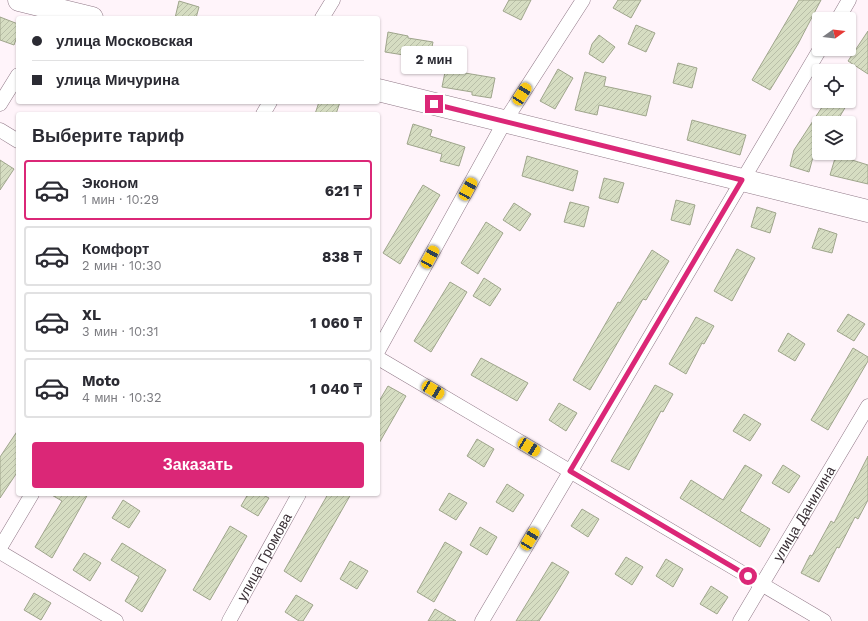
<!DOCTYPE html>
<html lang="ru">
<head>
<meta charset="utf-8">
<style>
	body { margin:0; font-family:"Work Sans",sans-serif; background:#f7f7f7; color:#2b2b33; height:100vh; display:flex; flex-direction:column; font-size:15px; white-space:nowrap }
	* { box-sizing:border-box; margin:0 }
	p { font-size:13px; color:#7c7c81 }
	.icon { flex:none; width:22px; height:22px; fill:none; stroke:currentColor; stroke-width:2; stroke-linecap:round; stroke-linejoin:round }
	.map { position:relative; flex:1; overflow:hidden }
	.drawer { position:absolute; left:16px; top:112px; width:364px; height:384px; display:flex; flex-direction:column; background:#fff; border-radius:4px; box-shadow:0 1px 3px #0004 }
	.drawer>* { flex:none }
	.guide { position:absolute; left:16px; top:16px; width:364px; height:88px; border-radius:4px; box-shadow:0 1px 3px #0004; display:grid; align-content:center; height:88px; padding:0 16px; background:#fff }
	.needle { width:26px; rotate:75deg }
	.buttons { position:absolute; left:812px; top:12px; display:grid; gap:8px }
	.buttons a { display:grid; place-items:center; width:44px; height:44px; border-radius:4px; background:#fff; box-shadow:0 1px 3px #0004; font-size:20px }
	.end { position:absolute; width:18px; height:18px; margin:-9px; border:5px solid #db2777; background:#fff; box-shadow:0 0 0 2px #fff }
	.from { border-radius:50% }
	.bubble { position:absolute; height:28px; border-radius:4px; background:#fff; box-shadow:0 1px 3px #0004; font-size:13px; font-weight:700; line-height:28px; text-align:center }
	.car { position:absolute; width:12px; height:24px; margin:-12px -6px; border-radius:5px; box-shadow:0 0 3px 1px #0007; background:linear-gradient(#f5c518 24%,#345 0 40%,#f5c518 0 76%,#345 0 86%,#f5c518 0) }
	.guide b { display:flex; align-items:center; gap:14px; height:38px; font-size:15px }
	.guide b+b { border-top:1px solid #e1e1e2 }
	.guide i { width:10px; height:10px; background:#2b2b33 }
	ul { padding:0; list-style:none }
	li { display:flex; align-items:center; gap:12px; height:60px; margin:0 8px 6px; padding:0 8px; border:2px solid #e1e1e2; border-radius:4px }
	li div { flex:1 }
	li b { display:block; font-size:15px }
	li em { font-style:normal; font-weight:700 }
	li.active { border-color:#db2777 }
	li>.icon { width:36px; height:36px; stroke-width:1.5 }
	h2 { padding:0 16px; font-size:18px; line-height:48px }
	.button { display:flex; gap:8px; margin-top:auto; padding:8px 16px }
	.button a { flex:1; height:46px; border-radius:4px; background:#db2777; color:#fff; font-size:16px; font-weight:700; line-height:46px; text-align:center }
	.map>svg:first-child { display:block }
	.building { fill:url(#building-hatch); stroke:#9fa58c }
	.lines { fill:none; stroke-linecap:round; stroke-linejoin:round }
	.minor-casing { stroke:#907887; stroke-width:15 }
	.primary-casing { stroke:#907887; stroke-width:23 }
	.minor { stroke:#fff; stroke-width:14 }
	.primary { stroke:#fff; stroke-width:22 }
	.route { stroke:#db2777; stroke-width:5 }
	.labels { text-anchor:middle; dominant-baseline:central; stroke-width:3; stroke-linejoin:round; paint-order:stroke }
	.street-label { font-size:14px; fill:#392f35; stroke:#fff4fa }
</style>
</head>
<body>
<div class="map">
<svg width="868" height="621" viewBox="0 0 868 621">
	<defs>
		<pattern id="building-hatch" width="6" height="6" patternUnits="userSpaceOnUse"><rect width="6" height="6" fill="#d6ddc2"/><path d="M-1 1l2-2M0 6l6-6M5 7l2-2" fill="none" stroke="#b8bea7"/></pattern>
	</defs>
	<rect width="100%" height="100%" fill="#fff4fa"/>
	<g class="building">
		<polygon points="509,0 531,0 521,20 503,11"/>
		<polygon points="618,0 641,0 631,18 613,8"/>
		<polygon points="799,0 821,0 798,44 770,90 752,80"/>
		<polygon points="179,1 199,7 196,18 175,18"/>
		<polygon points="0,17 18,24 18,34 14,45 0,40"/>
		<polygon points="636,25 655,33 646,52 628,44"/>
		<polygon points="868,31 868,74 848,61"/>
		<polygon points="388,32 408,36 408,38 433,42 429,62 410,59 410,56 385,52"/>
		<polygon points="599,35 615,47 603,63 589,54 592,44"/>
		<polygon points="678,63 697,68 692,88 673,83"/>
		<polygon points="446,67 465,70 465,73 495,78 491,98 472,95 472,92 442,87"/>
		<polygon points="558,69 573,78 555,109 540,101"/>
		<polygon points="585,72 606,77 604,86 651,96 646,116 599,105 597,115 575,110"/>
		<polygon points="826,101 849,101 836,123 819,123 819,135 809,172 790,166 794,150"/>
		<polygon points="319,102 340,102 336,114 315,114"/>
		<polygon points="692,120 746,135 740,155 687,140"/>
		<polygon points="413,124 432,130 430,136 465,147 459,166 440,161 442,154 407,144"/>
		<polygon points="836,155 868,165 868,184 830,175"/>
		<polygon points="527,156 578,171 573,191 522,176"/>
		<polygon points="0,160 14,169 0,190"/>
		<polygon points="604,178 624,183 618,203 599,198"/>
		<polygon points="423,185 440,195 400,264 383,253"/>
		<polygon points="676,200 695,205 690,225 671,220"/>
		<polygon points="570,202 589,207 584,227 564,222"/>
		<polygon points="514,203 531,214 520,231 503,220"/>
		<polygon points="757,207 776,213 770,233 751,227"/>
		<polygon points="486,222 503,233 478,274 461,263"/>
		<polygon points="819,228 837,234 832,253 812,248"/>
		<polygon points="737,249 755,258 732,301 714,291"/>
		<polygon points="652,250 669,261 646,300 643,299 590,390 573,380 618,302 620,303"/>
		<polygon points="484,278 501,289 490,306 473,296"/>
		<polygon points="450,282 467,292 431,352 414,341"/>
		<polygon points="848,314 865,324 854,341 837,331"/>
		<polygon points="696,317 714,326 704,344 702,343 686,374 669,364"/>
		<polygon points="788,333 805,344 795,361 778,351"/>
		<polygon points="853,348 868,357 868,361 828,430 811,420"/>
		<polygon points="481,358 528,383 517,401 471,375"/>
		<polygon points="655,385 673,394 663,412 661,411 629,470 611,461"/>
		<polygon points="388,386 406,396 378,445 378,403"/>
		<polygon points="559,403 577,413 566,431 549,420"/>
		<polygon points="744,414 761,424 750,441 733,431"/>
		<polygon points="18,430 18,471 0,498 0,457"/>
		<polygon points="477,439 494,449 484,467 467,456"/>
		<polygon points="868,456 868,500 858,519 855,517 839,548 837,547 819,582 801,573 810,555 812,556 831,521 834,523"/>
		<polygon points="745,465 762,475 740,511 770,529 760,547 680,498 691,480 723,500"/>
		<polygon points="783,465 800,476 789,493 772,483"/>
		<polygon points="507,484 524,495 513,512 496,502"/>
		<polygon points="449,493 467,503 456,520 439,510"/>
		<polygon points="50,494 88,494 52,558 35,547 62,501"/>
		<polygon points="248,494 261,494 269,498 258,516 241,506"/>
		<polygon points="328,494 351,494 301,582 284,571"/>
		<polygon points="123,500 140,511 129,528 112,518"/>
		<polygon points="582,509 599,519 588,537 571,526"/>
		<polygon points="230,526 247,536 210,600 193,590"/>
		<polygon points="480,527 497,537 487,555 470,545"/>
		<polygon points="445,542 462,552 434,602 417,592"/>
		<polygon points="122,543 166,570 142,612 125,601 139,577 111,560"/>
		<polygon points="84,553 101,563 90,581 73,570"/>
		<polygon points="626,557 643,567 632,585 615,574"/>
		<polygon points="666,559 683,569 673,587 656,576"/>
		<polygon points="350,561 368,571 357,589 340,579"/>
		<polygon points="552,562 569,572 559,589 539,621 516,621"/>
		<polygon points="711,586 728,597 717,614 700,604"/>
		<polygon points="34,593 51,603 41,620 24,610"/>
		<polygon points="296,595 313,605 303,621 299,621 285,612"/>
		<polygon points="435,609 456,621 428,621"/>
	</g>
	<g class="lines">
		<defs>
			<g id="minor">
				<polyline points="322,18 333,0"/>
				<polyline points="838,19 849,0"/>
				<polyline points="0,104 18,75"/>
				<polyline points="263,114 270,102"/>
				<polyline points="0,130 18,141"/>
				<polyline points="378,351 505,121 583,0"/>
				<polyline points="378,358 824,621"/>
				<polyline points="0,548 32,494"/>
				<polyline points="0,552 116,621"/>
				<path id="s1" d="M229,621L299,494"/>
				<polyline points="482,621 820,49"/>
				<path id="s2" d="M740,621L868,406"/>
			</g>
			<g id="primary">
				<polyline points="19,0 92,18"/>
				<polyline points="378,90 868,211"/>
			</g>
		</defs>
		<use href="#minor" class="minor-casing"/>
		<use href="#primary" class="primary-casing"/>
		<use href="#minor" class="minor"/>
		<use href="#primary" class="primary"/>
	</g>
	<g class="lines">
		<polyline class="route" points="434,104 742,180 570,471 748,576"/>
	</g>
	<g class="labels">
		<g class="street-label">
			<text stroke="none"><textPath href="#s2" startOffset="125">улица Данилина</textPath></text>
			<text stroke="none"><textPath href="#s1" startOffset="73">улица Громова</textPath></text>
		</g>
	</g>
</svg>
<div class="buttons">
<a><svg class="needle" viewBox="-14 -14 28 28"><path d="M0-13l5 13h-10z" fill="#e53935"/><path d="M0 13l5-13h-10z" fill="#7c7c81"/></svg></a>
<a><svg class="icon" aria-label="locate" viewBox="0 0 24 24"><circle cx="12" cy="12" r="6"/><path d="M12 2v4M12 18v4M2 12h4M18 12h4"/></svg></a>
<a><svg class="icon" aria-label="layers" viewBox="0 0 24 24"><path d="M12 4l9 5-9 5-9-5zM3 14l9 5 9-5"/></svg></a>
</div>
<i class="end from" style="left:748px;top:576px"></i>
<i class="end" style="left:434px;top:104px"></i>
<div class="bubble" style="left:401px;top:46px;width:66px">2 мин</div>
<i class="car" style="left:522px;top:94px;rotate:33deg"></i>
<i class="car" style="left:468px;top:189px;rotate:29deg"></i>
<i class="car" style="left:430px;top:257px;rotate:29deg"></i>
<i class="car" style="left:433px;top:390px;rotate:121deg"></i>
<i class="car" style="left:529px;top:447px;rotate:121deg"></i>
<i class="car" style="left:530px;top:539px;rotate:31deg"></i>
<div class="guide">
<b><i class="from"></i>улица Московская</b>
<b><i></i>улица Мичурина</b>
</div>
<section class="drawer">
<h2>Выберите тариф</h2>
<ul>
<li class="active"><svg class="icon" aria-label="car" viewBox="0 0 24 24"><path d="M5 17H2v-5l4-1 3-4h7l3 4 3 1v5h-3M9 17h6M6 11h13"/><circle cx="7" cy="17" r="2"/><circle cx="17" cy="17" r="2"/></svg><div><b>Эконом</b><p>1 мин · 10:29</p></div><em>621 ₸</em></li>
<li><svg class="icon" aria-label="car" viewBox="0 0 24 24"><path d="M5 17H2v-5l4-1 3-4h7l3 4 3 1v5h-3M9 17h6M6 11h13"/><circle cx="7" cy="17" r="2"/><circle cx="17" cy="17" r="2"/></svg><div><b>Комфорт</b><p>2 мин · 10:30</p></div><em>838 ₸</em></li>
<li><svg class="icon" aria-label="car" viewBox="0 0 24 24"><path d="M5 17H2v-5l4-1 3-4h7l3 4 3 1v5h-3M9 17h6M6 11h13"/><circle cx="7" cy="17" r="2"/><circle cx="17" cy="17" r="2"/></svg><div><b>XL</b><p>3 мин · 10:31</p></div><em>1 060 ₸</em></li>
<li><svg class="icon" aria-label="car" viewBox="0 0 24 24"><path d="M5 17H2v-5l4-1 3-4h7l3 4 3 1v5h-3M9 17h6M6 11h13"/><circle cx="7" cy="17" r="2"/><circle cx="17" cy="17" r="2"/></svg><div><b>Moto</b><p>4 мин · 10:32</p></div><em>1 040 ₸</em></li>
</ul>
<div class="button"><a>Заказать</a></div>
</section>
</div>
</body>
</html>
